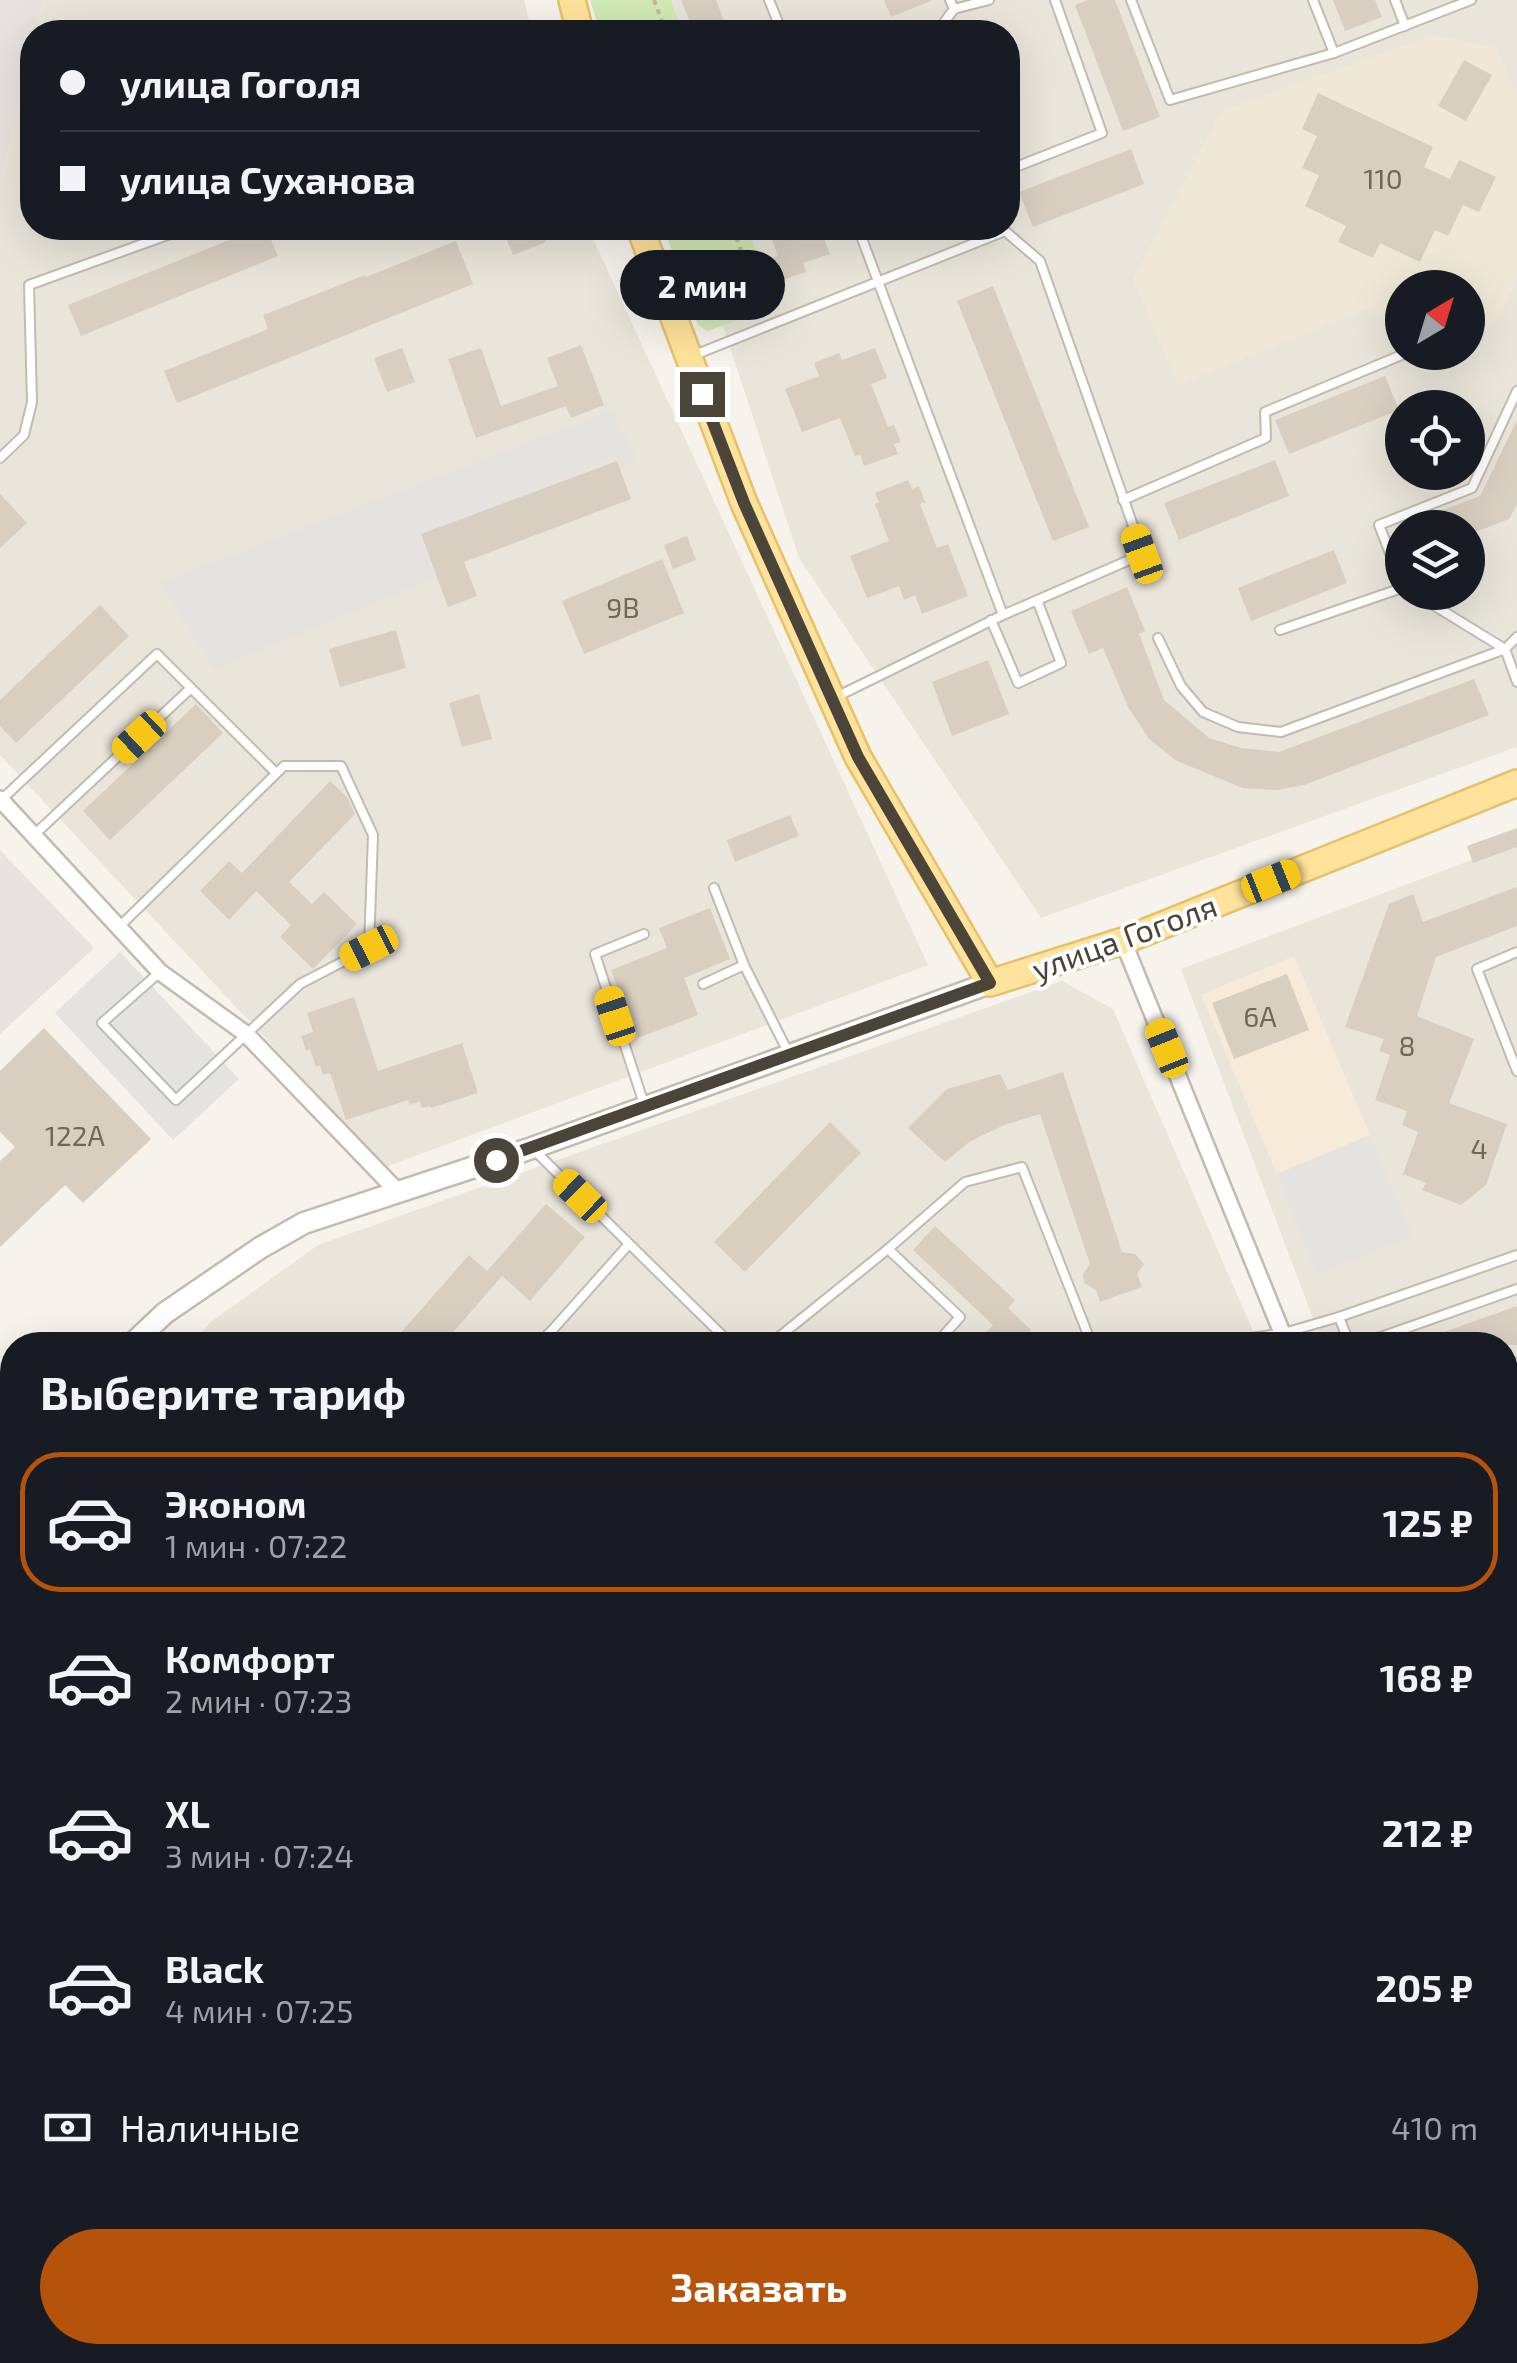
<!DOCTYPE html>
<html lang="ru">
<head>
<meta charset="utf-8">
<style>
	body { margin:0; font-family:"Exo 2",sans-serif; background:#20242c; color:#f1f3f6; height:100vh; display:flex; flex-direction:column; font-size:38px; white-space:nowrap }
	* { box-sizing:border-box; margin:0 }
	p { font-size:32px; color:#9ea1a6 }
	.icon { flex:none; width:55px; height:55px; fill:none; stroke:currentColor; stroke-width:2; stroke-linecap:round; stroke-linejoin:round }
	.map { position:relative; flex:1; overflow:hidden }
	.panel { position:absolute; left:0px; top:1332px; width:1518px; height:1032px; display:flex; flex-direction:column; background:#171b24; border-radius:40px 40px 0 0; box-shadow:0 10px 40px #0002 }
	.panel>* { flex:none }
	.banner { position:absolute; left:20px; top:20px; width:1000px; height:220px; border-radius:40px; box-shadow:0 10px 40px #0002; display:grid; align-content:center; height:220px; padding:0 40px; background:#171b24 }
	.needle { width:65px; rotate:38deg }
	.tools { position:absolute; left:1385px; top:270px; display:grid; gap:20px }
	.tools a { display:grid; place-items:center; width:100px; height:100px; border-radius:50%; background:#171b24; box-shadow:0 10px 40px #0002; font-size:50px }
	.end { position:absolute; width:45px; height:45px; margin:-22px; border:12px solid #4b4439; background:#fff; box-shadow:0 0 0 5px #fff }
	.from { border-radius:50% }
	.bubble { position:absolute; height:70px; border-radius:35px; background:#171b24; box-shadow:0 10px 40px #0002; font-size:32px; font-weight:700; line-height:70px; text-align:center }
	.car { position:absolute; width:30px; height:60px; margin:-30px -15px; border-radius:12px; box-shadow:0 0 8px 2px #0007; background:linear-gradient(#f5c518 24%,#345 0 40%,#f5c518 0 76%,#345 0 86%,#f5c518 0) }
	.banner b { display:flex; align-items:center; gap:35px; height:95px; font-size:38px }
	.banner b+b { border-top:2px solid #363941 }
	.banner i { width:25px; height:25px; background:#f1f3f6 }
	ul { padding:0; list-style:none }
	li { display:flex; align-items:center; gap:30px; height:140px; margin:0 20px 15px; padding:0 20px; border:5px solid transparent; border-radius:40px }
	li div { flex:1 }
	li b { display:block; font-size:38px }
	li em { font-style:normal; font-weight:700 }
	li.on { border-color:#b45309 }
	li>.icon { width:90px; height:90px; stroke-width:1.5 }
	h2 { padding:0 40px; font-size:45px; line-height:120px }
	.pay { display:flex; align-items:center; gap:25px; height:110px; padding:0 40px; font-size:38px }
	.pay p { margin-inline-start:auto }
	.primary-button { display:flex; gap:20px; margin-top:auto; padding:20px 40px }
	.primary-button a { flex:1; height:115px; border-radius:60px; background:#b45309; color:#fff; font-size:40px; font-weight:700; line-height:115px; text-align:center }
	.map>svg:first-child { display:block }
	.residential { fill:#eae5da; fill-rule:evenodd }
	.commercial { fill:#f7ead8 }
	.industrial { fill:#e6e2dd }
	.education { fill:#efe8d6 }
	.green { fill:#d2eab5 }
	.parking { fill:#e5e3e0 }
	.building { fill:#d8cfc1 }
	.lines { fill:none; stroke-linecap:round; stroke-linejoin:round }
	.service-casing { stroke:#c2bbae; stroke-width:12 }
	.minor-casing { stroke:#c2bbae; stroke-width:20 }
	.tertiary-casing { stroke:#c2bbae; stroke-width:25 }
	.primary-casing { stroke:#e6c16a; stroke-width:30 }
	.path { stroke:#c4b79f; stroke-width:4; stroke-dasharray:5 5; stroke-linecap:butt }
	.service { stroke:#fff; stroke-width:8 }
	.minor { stroke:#fff; stroke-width:15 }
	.tertiary { stroke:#fff; stroke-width:20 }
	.primary { stroke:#ffe39c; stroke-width:25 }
	.route { stroke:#4b4439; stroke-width:12 }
	.labels { text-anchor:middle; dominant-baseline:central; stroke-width:8; stroke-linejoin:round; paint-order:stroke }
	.number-label { font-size:28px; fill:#6e675b }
	.street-label { font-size:32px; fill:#4b4439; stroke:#fff }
</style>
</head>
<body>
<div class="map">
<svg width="1517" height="2363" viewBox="0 0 1517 2363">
	<rect width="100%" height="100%" fill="#f6f3ec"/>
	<g class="residential">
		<polygon points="43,0 524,0 532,32 35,32"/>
		<path d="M616,0H1517V747L1041,918L799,558L691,228H1008V32H627ZM1402,288H1468V352H1402ZM1402,408H1468V472H1402ZM1402,528H1468V592H1402Z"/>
		<polygon points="32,44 32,228 588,228 928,965 386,1167 0,755 0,182"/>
		<polygon points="1517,843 1517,1664 1505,1651 1505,1345 1323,1345 1181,969"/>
		<polygon points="1062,981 1113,1009 1259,1345 191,1345 211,1322 318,1245"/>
		<polygon points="12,1540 12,1665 0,1653 0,1554"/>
		<polygon points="1505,1720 1517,1733 1517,2363 683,2363 673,2353 1505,2352"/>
		<polygon points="12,1830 12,2207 0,2191 0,1834"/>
		<polygon points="667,2353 677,2363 134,2363 126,2353"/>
	</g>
	<polygon class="commercial" points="1294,956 1370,1135 1277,1174 1201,995"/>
	<g class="industrial">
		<polygon points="0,0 43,0 35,32 32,32 32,44 0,182"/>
		<polygon points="0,850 94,948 0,1034"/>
	</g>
	<polygon class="education" points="1434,35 1496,48 1517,93 1517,276 1499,320 1468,333 1468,288 1402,288 1402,328 1365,309 1178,386 1133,279 1221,111"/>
	<g class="green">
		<polygon points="590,0 671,0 682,32 600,32"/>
		<polygon points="664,228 748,228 775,307 707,331 698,325"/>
	</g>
	<g class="parking">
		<polygon points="612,411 639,461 624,465 616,457 420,538 437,577 214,669 159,583"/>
		<polygon points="120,952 239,1079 173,1140 55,1013"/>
		<polygon points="1370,1135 1413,1236 1316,1274 1277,1174"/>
	</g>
	<g class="building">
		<polygon points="681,0 716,0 728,32 694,32"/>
		<polygon points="884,0 931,0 931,1 891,17"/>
		<polygon points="1088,0 1115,0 1160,117 1123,131 1075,5"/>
		<polygon points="1333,0 1375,0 1382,17 1345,31"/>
		<polygon points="1464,60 1492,75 1466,121 1438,106"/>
		<polygon points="1318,93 1433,147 1424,167 1450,179 1459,160 1496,177 1479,212 1463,205 1448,236 1435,230 1420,262 1380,243 1373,258 1338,242 1346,226 1305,206 1319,175 1302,168 1317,136 1302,129"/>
		<polygon points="1131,149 1144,184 1033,227 1019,192"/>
		<polygon points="259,228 266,228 278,256 81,336 68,305"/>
		<polygon points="502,228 540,228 546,242 513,255"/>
		<polygon points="768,228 820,228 830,254 803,263 806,272 779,281 771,258 778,256"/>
		<polygon points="456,241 473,284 177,403 164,371 268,329 263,315 365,275 366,277"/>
		<polygon points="993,286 1089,527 1053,541 957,301"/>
		<polygon points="581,345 604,405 571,418 566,406 476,438 448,359 481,348 501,406 558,386 547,358"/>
		<polygon points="402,348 415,382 387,392 374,358"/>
		<polygon points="875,348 887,378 871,384 888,427 894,425 901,442 894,444 898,454 864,466 860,455 855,456 840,418 802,432 785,389 819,376 814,363 839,353 842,360"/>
		<polygon points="1385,376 1399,410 1289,454 1275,420"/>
		<polygon points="1517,420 1517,504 1509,519 1468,535 1468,528 1401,528 1400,526 1480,496"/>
		<polygon points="1275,460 1289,496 1179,540 1164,503"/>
		<polygon points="617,461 631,499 464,562 477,596 448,607 421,534"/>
		<polygon points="908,480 912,489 919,486 925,502 920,504 937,548 948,544 968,596 922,614 915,595 904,600 899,586 867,598 850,556 889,541 875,504 879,502 875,493"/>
		<polygon points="0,494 27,523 0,548"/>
		<polygon points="687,536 696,560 673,569 664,545"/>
		<polygon points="1334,550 1347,583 1251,621 1238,588"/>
		<polygon points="662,559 684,613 584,654 562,601"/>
		<polygon points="1127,587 1145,631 1139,634 1164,700 1209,738 1241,748 1279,752 1474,679 1489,715 1304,785 1277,790 1243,788 1177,761 1149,739 1128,707 1103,648 1089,654 1071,611"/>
		<polygon points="100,605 129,636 16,743 0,726 0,700"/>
		<polygon points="396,630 406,668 340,687 329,649"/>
		<polygon points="988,660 1009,714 952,736 932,682"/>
		<polygon points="479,694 492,739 462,747 449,703"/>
		<polygon points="196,704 223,733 110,840 83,811"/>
		<polygon points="330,781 347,797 355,814 289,882 312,904 324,892 357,924 313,969 280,937 291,925 256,891 229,920 200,891 229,861 242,873"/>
		<polygon points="790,815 799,836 735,862 727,840"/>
		<polygon points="1517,828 1517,847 1473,863 1467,846"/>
		<polygon points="1517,887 1517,926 1436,957 1417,1016 1474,1039 1449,1103 1507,1124 1486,1185 1461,1205 1422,1190 1426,1183 1403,1174 1418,1132 1402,1125 1407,1111 1375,1100 1390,1055 1379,1051 1384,1039 1345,1027 1389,904 1413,894 1423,922"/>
		<polygon points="710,908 730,959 684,978 698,1015 638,1038 611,970 667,948 659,928"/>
		<polygon points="1287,974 1309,1030 1234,1059 1212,1003"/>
		<polygon points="354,997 378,1071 462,1043 478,1093 431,1108 430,1106 422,1108 420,1101 410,1105 408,1100 346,1120 330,1073 323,1075 320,1065 316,1067 310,1049 306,1051 301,1036 313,1032 307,1013"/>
		<polygon points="44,1028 151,1139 83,1203 65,1185 0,1247 0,1161 15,1147 0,1132 0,1071"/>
		<polygon points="1063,1072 1122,1252 1135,1254 1144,1264 1137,1274 1142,1287 1100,1302 1096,1290 1084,1283 1083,1274 1090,1264 1040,1114 1004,1125 969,1142 945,1162 908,1128 947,1089 1000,1074 1008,1090"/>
		<polygon points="830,1122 861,1153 745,1272 714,1242"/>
		<polygon points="546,1204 585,1237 530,1301 502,1276 442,1345 390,1345 469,1255 487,1271"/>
		<polygon points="935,1226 1015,1300 1008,1308 1031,1330 1017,1345 975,1345 993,1325 913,1250"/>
		<polygon points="1517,1306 1517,1345 1414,1345 1413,1343"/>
	</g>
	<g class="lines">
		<defs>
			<g id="service">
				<polyline points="769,0 782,32"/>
				<polyline points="1131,0 1170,100 1334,53 1471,0"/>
				<polyline points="1313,0 1334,53"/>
				<polyline points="1395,0 1405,26"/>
				<polyline points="954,9 989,0"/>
				<polyline points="937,32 954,9 950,0"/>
				<polyline points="1008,170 1102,133 1055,0"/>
				<polyline points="858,228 1003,615"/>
				<polyline points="692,356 1005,231 1003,228"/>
				<polyline points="0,458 24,435 32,402 29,285 187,228"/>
				<polyline points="1123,500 1266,438 1265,412 1404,354"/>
				<polyline points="1402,584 1379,525 1472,488 1517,391"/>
				<polyline points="1412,592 1505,649"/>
				<polyline points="991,620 1018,683 1061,663 1037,600"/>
				<polyline points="1280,630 1402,588"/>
				<polyline points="1517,637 1505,649 1517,682"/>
				<polyline points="1158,638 1181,686 1203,712 1238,727 1281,732 1505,649"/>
				<polyline points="836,697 1003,615 1143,554 1040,261 1005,231"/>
				<polyline points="1,800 157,654 276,773"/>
				<polyline points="34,835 191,688"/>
				<polyline points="714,888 744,965 788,1052"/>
				<polyline points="120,926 284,766 341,766 373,835 369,948 300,984 176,1100 102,1023 160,972"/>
				<polyline points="1517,952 1477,969 1517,1071"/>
				<polyline points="703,984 744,965"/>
				<polyline points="644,1104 595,954 644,934"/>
				<polyline points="535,1151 732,1345"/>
				<polyline points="888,1249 960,1317 935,1345"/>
				<polyline points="1339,1317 1350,1345"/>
				<polyline points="548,1334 559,1345"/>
				<polyline points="539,1345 629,1244"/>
				<polyline points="769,1345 888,1249 965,1182 1022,1167 1092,1345"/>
				<polyline points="1204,1345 1284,1333 1339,1317 1517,1255"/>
				<polyline points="1358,1345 1517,1289"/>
				<polyline points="1505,1367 1517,1363"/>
				<polyline points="1505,1472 1517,1485"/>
				<polyline points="1505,1592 1517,1605"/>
				<polyline points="1505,1949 1517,1939"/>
				<polyline points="1505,2003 1517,2017"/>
				<polyline points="0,2193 12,2182"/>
				<polyline points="1505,2250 1517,2262"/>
				<polyline points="0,2260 12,2276"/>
				<polyline points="74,2352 82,2363"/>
				<polyline points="704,2352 714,2363"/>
				<polyline points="1469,2352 1479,2363"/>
				<polyline points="1176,2363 1187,2352"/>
				<polyline points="1266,2363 1277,2352"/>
				<polyline points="1410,2363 1421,2352"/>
				<polyline points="1513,2363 1517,2359"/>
			</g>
			<g id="minor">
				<polyline points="0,799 160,972 246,1034 399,1193"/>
				<polyline points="1123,941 1287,1345"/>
				<polyline points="1505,1687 1517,1701"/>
				<polyline points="1158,2352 1168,2363"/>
			</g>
			<g id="tertiary">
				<polyline points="131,1345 165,1313 260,1248 304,1223 532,1148 990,983"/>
				<polyline points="0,1468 12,1456"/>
			</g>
			<g id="primary">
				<polyline points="572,0 580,32"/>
				<polyline points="640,228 744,503 858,757 990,983 1123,941 1517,783"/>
			</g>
		</defs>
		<use href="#service" class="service-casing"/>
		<use href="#minor" class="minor-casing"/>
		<use href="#tertiary" class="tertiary-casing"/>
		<use href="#primary" class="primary-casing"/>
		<g class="path">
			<polyline points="654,0 666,32"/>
			<polyline points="733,228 763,313"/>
			<polyline points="1436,2352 1446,2363"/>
		</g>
		<use href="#service" class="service"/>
		<use href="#minor" class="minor"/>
		<use href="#tertiary" class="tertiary"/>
		<use href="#primary" class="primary"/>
	</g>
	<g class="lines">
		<polyline class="route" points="496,1160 990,983 858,757 744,503 702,394"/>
	</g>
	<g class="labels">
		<g class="number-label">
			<text x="1383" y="178">110</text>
			<text x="623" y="607">9В</text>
			<text x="1260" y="1016">6А</text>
			<text x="1407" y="1045">8</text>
			<text x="75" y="1135">122А</text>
			<text x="1479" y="1148">4</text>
		</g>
		<g class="street-label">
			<text transform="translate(1124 936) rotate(-20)">улица Гоголя</text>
		</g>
	</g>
</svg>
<div class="tools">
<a><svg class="needle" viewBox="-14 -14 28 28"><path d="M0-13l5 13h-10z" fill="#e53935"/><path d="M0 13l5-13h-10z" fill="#9ea1a6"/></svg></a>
<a><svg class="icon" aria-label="locate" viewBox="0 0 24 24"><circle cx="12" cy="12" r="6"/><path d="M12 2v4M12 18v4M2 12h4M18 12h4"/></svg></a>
<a><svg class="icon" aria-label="layers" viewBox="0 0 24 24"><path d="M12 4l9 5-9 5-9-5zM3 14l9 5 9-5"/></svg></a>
</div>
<i class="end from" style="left:496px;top:1160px"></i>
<i class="end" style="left:702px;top:394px"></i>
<div class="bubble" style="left:620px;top:250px;width:165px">2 мин</div>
<i class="car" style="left:1142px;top:554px;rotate:340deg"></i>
<i class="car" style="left:139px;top:737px;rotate:227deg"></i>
<i class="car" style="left:1271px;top:881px;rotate:68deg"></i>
<i class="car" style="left:369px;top:948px;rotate:243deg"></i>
<i class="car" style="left:615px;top:1016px;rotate:342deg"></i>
<i class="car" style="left:1167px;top:1048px;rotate:338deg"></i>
<i class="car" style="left:580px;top:1196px;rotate:314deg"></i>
<div class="banner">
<b><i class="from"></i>улица Гоголя</b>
<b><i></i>улица Суханова</b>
</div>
<section class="panel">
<h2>Выберите тариф</h2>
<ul>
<li class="on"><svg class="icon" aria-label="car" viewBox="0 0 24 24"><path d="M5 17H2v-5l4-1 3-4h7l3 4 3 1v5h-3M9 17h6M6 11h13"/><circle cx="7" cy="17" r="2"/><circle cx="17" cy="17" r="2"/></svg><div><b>Эконом</b><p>1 мин · 07:22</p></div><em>125 ₽</em></li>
<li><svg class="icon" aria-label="car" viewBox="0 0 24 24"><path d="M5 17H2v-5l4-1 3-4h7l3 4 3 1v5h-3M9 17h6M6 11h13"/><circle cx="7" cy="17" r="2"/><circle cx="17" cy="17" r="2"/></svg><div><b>Комфорт</b><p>2 мин · 07:23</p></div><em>168 ₽</em></li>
<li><svg class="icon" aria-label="car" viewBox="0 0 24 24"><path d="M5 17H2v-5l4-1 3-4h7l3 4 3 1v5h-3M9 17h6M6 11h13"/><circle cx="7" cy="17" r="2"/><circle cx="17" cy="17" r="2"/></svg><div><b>XL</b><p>3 мин · 07:24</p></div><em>212 ₽</em></li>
<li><svg class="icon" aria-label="car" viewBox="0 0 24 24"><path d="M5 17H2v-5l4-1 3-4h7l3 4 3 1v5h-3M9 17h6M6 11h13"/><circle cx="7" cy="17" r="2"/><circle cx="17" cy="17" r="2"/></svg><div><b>Black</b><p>4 мин · 07:25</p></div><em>205 ₽</em></li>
</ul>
<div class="pay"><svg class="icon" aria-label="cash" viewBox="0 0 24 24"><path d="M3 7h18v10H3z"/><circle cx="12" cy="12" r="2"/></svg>Наличные<p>410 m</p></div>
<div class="primary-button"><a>Заказать</a></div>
</section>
</div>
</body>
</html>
